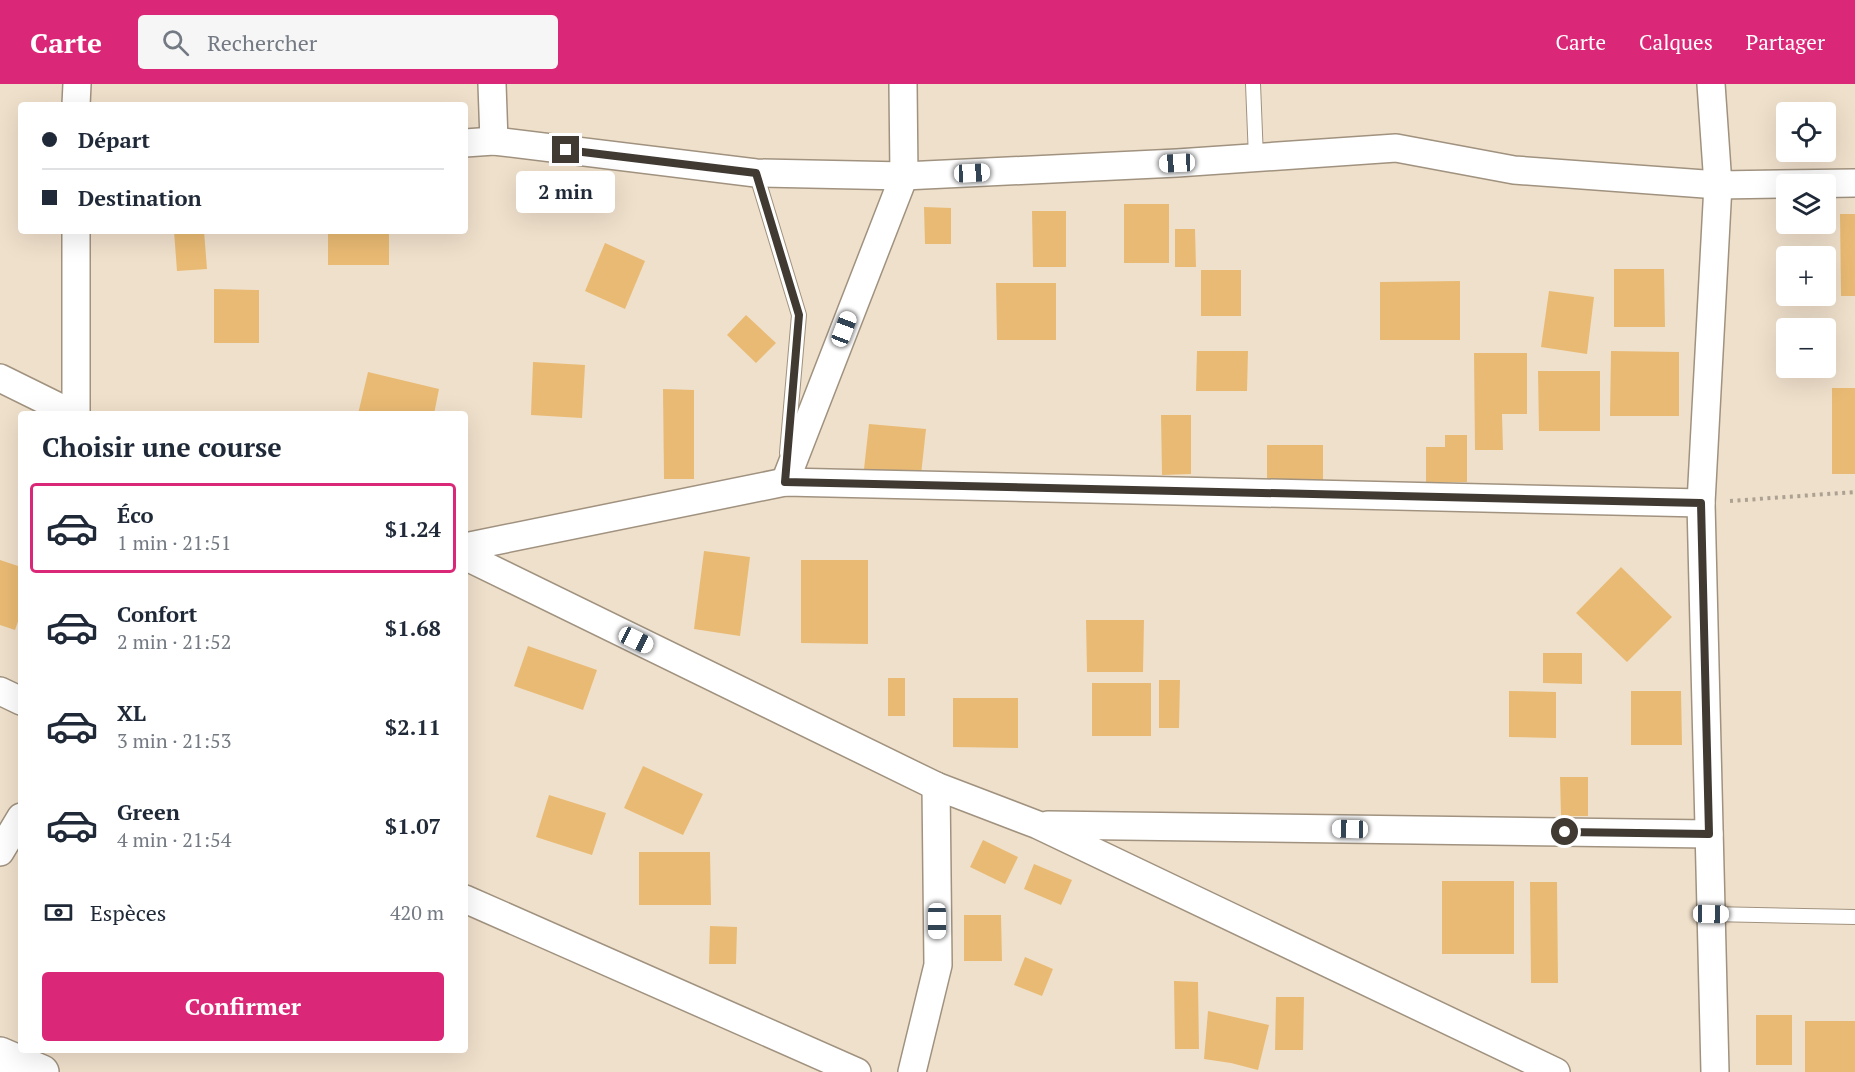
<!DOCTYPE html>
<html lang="fr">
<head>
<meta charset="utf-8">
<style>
	body { margin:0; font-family:"PT Serif",serif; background:#f6f6f7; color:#1f2937; height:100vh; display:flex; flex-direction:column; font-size:22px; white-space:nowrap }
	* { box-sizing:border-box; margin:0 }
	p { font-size:20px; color:#747a83 }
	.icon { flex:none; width:33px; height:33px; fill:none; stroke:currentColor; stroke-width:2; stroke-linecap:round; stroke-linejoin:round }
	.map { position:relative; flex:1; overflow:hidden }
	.sheet { position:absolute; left:18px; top:327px; width:450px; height:642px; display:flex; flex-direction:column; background:#fff; border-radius:6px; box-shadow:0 6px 24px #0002 }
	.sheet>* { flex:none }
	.guide { position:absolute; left:18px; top:18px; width:450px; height:132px; border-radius:6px; box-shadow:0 6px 24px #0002; display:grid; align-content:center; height:132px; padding:0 24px; background:#fff }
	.fabs { position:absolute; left:1776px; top:18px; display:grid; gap:12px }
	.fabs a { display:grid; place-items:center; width:60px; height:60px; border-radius:6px; background:#fff; box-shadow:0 6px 24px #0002; font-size:30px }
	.end { position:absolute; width:27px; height:27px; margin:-14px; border:8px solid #403a32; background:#fff; box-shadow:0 0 0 3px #fff }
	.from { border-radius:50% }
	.bubble { position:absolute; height:42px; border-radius:6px; background:#fff; box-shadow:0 6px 24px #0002; font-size:20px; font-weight:800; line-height:42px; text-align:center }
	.car { position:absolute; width:18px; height:36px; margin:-18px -9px; border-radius:8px; box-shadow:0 0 4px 2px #0007; background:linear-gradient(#fff 24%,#345 0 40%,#fff 0 76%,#345 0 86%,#fff 0) }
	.guide b { display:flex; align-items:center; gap:21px; height:57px; font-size:22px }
	.guide b+b { border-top:2px solid #e0e1e3 }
	.guide i { width:15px; height:15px; background:#1f2937 }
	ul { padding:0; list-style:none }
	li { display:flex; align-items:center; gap:18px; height:90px; margin:0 12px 9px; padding:0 12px; border:3px solid transparent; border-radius:6px }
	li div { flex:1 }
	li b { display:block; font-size:22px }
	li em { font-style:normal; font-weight:800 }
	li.current { border-color:#db2777 }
	li>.icon { width:54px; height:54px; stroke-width:1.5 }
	h2 { padding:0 24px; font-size:27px; line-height:72px }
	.pay { display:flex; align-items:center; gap:15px; height:66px; padding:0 24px; font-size:22px }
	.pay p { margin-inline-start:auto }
	.action { display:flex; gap:12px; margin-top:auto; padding:12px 24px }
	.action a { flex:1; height:69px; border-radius:6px; background:#db2777; color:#fff; font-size:24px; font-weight:800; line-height:69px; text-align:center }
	header { display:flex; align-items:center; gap:36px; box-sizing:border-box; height:84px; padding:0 30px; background:#db2777; color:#fff }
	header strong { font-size:28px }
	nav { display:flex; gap:33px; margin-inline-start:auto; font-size:21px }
	.search { width:420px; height:54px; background:#f6f6f7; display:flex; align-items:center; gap:15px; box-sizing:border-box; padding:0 21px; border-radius:6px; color:#747a83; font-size:22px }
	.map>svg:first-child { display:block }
	.building { fill:#e9ba73 }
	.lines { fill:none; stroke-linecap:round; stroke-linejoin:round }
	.lane-casing { stroke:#a0927f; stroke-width:16 }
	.street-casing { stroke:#a0927f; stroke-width:30 }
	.secondary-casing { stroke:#a0927f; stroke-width:36 }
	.path { stroke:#ada292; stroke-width:4; stroke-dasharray:3 4.5; stroke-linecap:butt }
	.lane { stroke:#fff; stroke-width:14 }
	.street { stroke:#fff; stroke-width:27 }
	.secondary { stroke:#fff; stroke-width:33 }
	.route { stroke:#403a32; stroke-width:8 }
</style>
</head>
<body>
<header>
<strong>Carte</strong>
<div class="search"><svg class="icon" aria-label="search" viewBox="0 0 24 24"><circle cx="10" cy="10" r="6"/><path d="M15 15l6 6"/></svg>Rechercher</div>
<nav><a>Carte</a><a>Calques</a><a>Partager</a></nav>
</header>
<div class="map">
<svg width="1855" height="988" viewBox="0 0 1855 988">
	<rect width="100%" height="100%" fill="#efe0cb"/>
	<g class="building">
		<rect x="1124" y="120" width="45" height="59"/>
		<polygon points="924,123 951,124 951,160 925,160"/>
		<polygon points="1032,127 1066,127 1066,183 1033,183"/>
		<polygon points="1840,130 1855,130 1855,212 1841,212"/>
		<polygon points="1175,145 1195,145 1196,183 1175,183"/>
		<polygon points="174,147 204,147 207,185 177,187"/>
		<rect x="328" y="147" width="61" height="34"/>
		<polygon points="605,159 645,177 625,225 585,207"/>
		<polygon points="1614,185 1664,185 1665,243 1614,243"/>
		<rect x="1201" y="186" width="40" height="46"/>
		<polygon points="1460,197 1460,256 1380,256 1380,198"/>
		<polygon points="996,199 1056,199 1056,256 997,256"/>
		<polygon points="214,205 259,206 259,259 214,259"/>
		<polygon points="1549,207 1594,213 1587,270 1541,263"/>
		<polygon points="746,231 776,259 756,279 727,251"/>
		<polygon points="1197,267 1248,267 1247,307 1196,307"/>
		<polygon points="1611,267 1679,268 1679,332 1610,332"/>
		<polygon points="1474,269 1527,269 1527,330 1502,330 1503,366 1475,366"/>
		<polygon points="533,278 585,281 582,334 531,331"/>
		<polygon points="1538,287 1600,287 1600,347 1539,347"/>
		<polygon points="368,288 439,305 434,330 358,330"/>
		<rect x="1832" y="304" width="23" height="86"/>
		<polygon points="663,305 694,306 694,395 664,395"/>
		<polygon points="1161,331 1191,331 1191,390 1162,391"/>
		<polygon points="869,340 926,345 921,391 864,385"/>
		<polygon points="1445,351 1467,351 1467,398 1426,398 1426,363 1445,363"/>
		<rect x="1267" y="361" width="56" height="36"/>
		<polygon points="704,467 750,473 740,552 694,545"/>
		<polygon points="0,476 21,483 21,529 15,546 0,541"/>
		<polygon points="801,476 868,476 868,560 801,559"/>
		<polygon points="1621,483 1672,533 1627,578 1576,529"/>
		<polygon points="1086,536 1144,536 1143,588 1087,588"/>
		<polygon points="528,562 597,586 583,626 514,602"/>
		<polygon points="1543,569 1582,569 1582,600 1543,599"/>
		<rect x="888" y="594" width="17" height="38"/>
		<polygon points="1159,596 1180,596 1179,644 1159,644"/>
		<rect x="1092" y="599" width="59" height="53"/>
		<polygon points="1509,607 1556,608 1556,654 1509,653"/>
		<polygon points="1631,607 1681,607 1682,661 1631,661"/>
		<polygon points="953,614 1018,614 1018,664 953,663"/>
		<polygon points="643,682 703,710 683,751 624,724"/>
		<polygon points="1560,693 1588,693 1588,732 1561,732"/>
		<polygon points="549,711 606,729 592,771 536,753"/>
		<polygon points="983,756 1018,773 1005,800 970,783"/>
		<polygon points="639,768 710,768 711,821 639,821"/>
		<polygon points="1034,780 1072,796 1061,821 1024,805"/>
		<rect x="1442" y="797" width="72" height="73"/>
		<polygon points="1530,798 1557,798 1558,899 1531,899"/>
		<polygon points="964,831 1001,831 1002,877 964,877"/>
		<polygon points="710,842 737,843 736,880 709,880"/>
		<polygon points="1025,873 1053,885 1042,912 1014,901"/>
		<polygon points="1174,897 1198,898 1199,965 1175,965"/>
		<polygon points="1276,913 1304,913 1303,966 1275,966"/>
		<polygon points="1208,927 1269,941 1258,986 1231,979 1204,975"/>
		<rect x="1756" y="931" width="36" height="50"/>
		<rect x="1805" y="937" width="50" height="51"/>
	</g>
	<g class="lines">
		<defs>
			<g id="lane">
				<polyline points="1253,0 1256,74"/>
				<polyline points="756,89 799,231 787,369"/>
				<polyline points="1711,830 1855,833"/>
			</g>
			<g id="street">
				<polyline points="492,0 494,57"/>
				<polyline points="1711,0 1718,101 1701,419 1715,988"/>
				<polyline points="76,21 77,0"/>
				<polyline points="465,59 494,57 756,89 904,92 1177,79 1396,64 1514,86 1718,101 1855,99"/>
				<polyline points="0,294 73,330"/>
				<polyline points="76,330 76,147"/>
				<polyline points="785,398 904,92 903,0"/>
				<polyline points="465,463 785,398 1701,419"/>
				<polyline points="465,472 936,702 1038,741 1556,988"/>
				<polyline points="0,607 21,617"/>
				<polyline points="1048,741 1709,750"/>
				<polyline points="0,768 21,733"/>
				<polyline points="465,815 857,988"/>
				<polyline points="912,988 938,881 936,702"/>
			</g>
			<polyline id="secondary" points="0,970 42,988"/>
		</defs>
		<use href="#lane" class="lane-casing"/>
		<use href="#street" class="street-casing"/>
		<use href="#secondary" class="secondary-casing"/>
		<polyline class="path" points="1730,417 1855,408"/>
		<use href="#lane" class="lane"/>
		<use href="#street" class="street"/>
		<use href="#secondary" class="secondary"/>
	</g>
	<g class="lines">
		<polyline class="route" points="566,66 756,89 799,231 785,398 1701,419 1709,750 1565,748"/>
	</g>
</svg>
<div class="fabs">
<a><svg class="icon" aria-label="locate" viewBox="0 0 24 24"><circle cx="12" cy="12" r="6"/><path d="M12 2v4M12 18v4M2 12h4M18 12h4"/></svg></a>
<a><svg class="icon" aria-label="layers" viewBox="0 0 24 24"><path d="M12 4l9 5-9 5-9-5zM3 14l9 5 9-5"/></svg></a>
<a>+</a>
<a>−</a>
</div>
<i class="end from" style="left:1565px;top:748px"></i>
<i class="end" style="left:566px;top:66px"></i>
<div class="bubble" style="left:516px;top:87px;width:99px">2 min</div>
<i class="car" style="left:1177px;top:79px;rotate:267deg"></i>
<i class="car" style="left:972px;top:89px;rotate:87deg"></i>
<i class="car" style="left:844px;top:245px;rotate:21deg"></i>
<i class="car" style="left:636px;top:556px;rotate:116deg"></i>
<i class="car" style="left:1350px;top:745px;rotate:271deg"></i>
<i class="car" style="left:1711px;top:830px;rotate:91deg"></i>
<i class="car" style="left:937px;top:837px;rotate:180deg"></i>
<div class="guide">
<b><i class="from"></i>Départ</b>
<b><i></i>Destination</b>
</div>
<section class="sheet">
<h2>Choisir une course</h2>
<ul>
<li class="current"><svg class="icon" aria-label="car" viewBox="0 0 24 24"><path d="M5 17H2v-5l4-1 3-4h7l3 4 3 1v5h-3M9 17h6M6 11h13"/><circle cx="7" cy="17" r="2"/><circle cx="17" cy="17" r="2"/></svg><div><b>Éco</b><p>1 min · 21:51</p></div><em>$1.24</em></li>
<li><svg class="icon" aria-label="car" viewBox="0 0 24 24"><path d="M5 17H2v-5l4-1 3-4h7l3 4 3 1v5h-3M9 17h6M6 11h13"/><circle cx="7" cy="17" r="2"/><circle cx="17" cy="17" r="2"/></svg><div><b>Confort</b><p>2 min · 21:52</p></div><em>$1.68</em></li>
<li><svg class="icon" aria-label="car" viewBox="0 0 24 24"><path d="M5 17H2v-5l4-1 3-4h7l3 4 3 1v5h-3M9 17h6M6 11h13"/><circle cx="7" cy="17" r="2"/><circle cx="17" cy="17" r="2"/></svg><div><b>XL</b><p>3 min · 21:53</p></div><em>$2.11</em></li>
<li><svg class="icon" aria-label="car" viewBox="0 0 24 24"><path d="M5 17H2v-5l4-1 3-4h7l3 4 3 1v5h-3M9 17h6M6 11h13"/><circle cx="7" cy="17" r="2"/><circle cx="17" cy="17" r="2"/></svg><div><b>Green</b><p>4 min · 21:54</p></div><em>$1.07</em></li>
</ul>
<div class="pay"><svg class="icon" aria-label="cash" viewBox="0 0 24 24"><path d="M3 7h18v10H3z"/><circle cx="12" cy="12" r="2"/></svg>Espèces<p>420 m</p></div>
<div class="action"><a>Confirmer</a></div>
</section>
</div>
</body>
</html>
